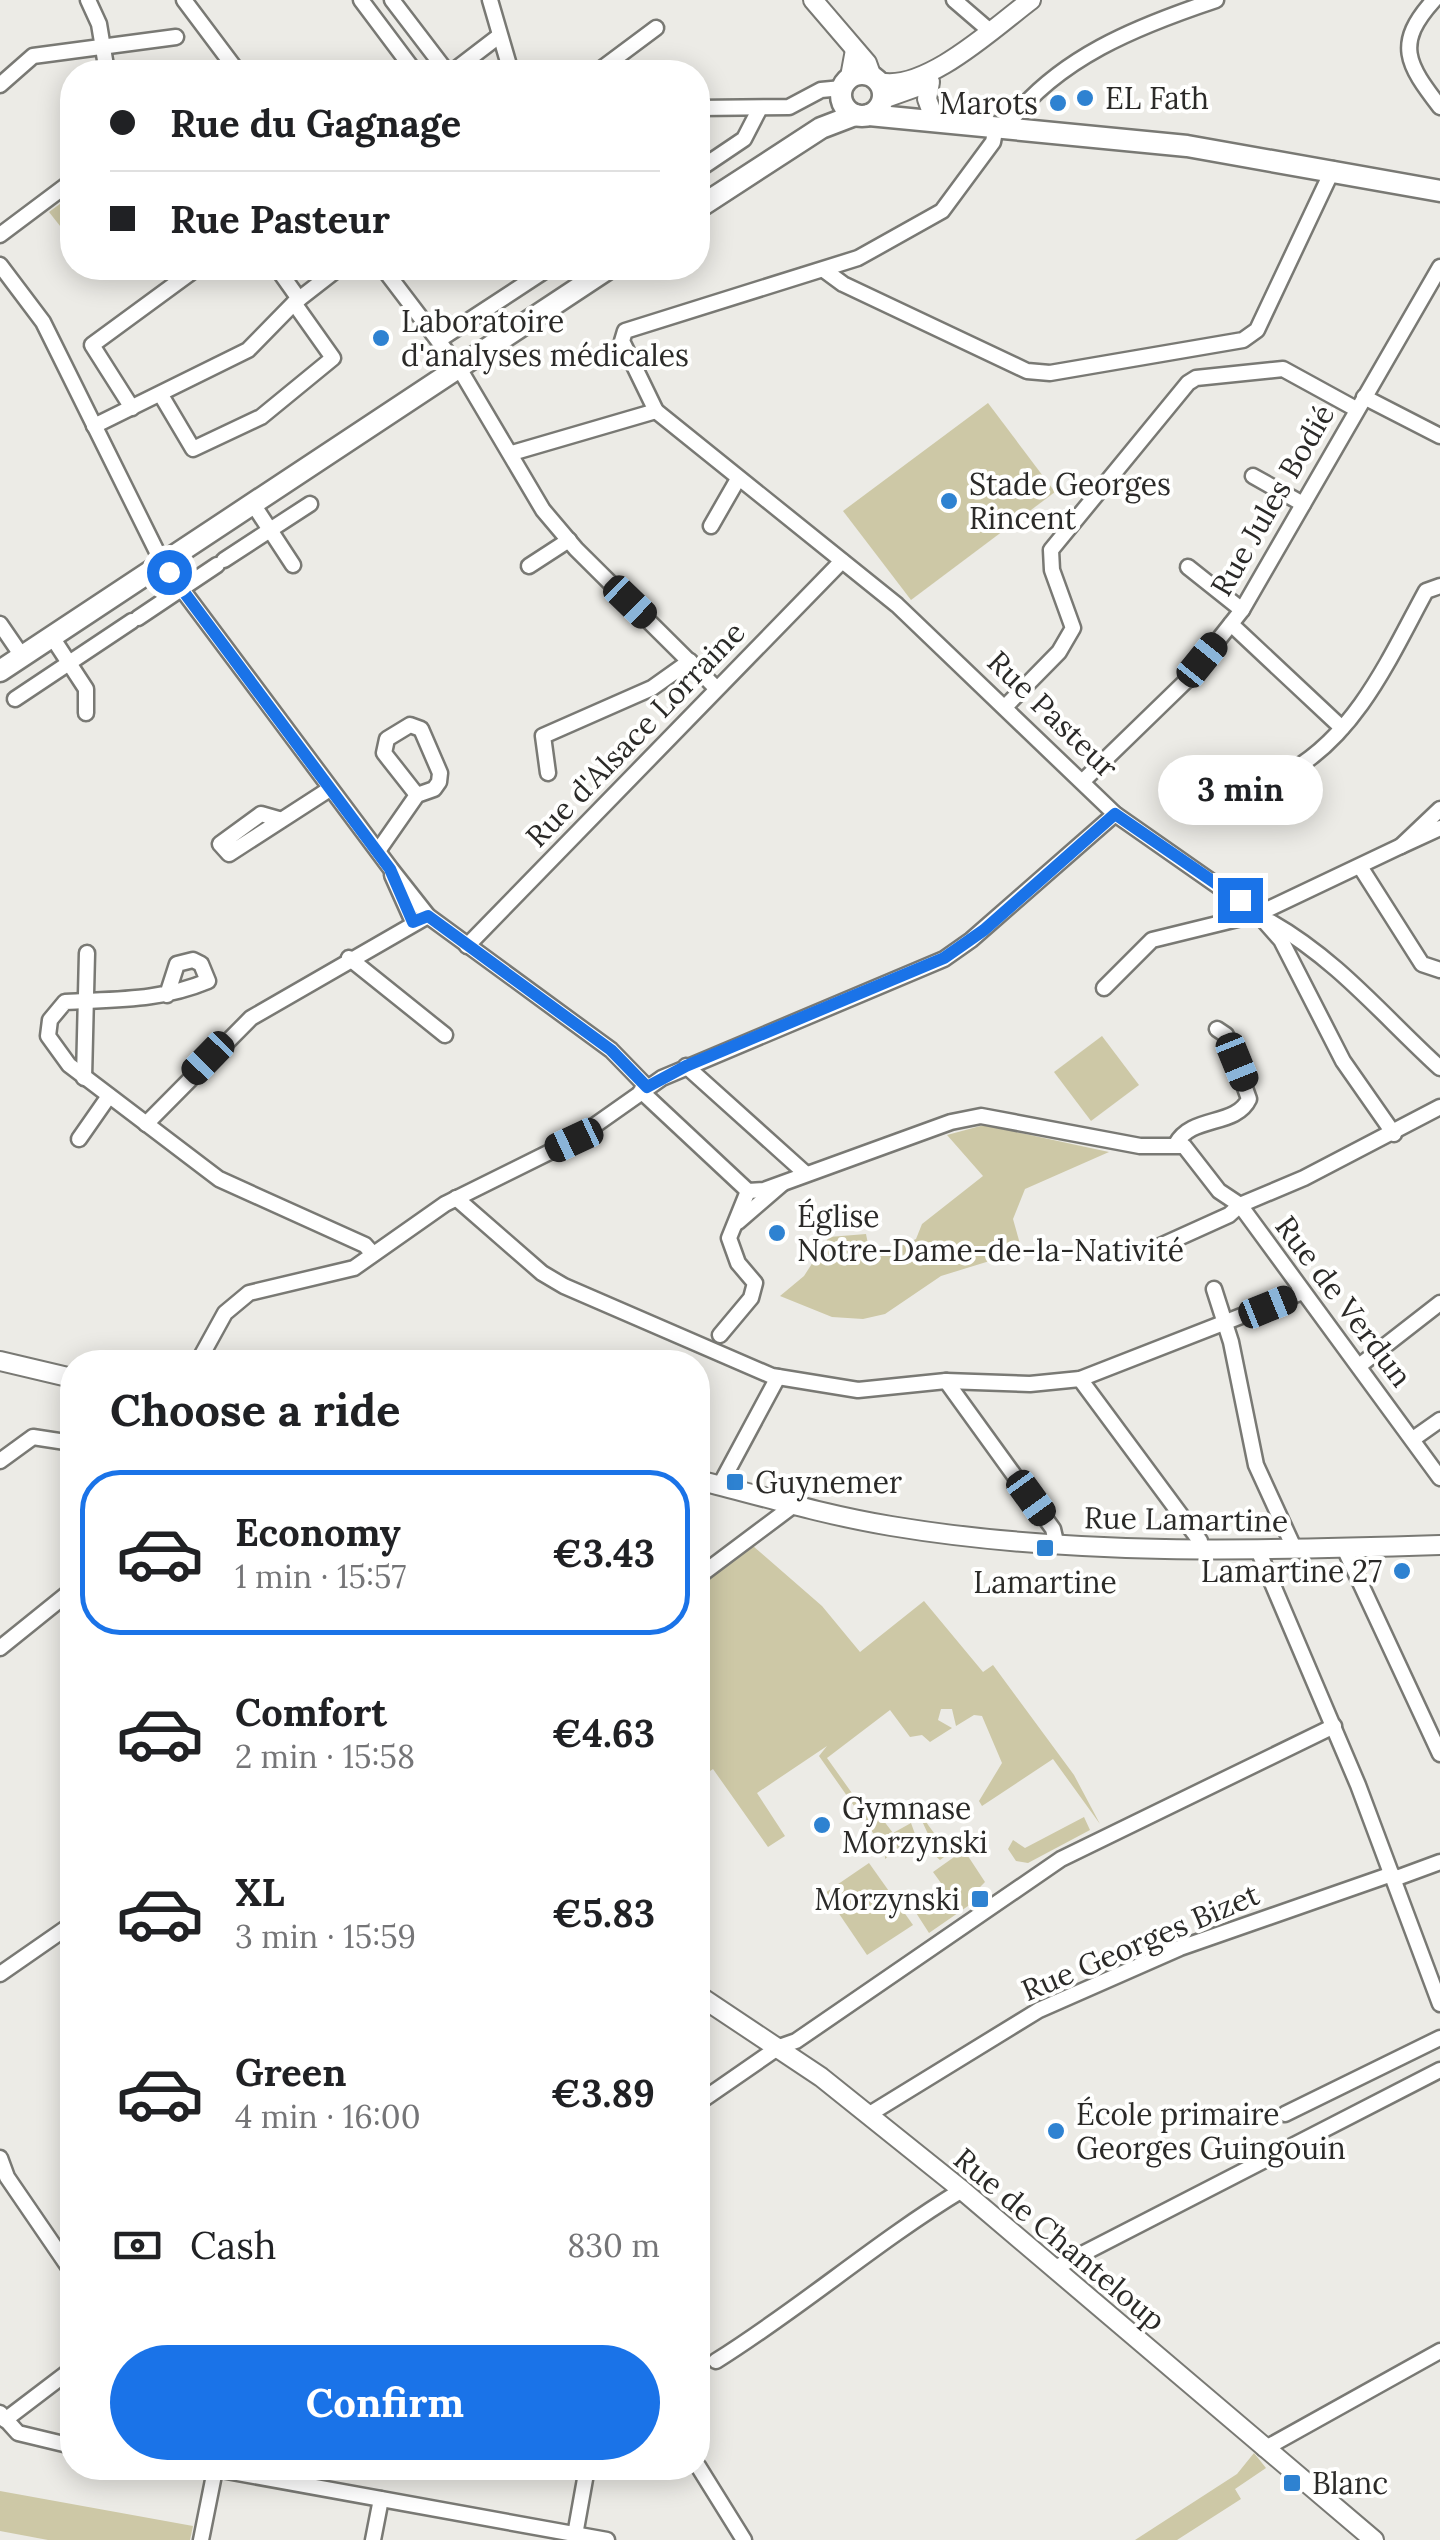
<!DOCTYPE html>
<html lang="en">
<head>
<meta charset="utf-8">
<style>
	body { margin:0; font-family:Lora,serif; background:#f6f6f6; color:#202124; height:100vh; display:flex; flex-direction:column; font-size:38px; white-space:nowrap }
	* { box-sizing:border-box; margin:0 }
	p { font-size:32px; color:#757577 }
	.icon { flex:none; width:55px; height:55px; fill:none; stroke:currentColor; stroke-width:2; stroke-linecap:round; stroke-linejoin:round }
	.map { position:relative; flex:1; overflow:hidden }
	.sheet { position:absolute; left:60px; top:1350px; width:650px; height:1130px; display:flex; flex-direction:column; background:#fff; border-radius:40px; box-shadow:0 5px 25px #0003 }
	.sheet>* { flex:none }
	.hud { position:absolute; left:60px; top:60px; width:650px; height:220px; border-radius:40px; box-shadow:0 5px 25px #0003; display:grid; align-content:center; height:220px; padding:0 50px; background:#fff }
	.end { position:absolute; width:45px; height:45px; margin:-22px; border:12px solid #1a73e8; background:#fff; box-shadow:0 0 0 5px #fff }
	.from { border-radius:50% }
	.bubble { position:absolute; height:70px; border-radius:35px; background:#fff; box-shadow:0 5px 25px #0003; font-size:32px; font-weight:800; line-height:70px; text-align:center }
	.car { position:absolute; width:30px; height:60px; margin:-30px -15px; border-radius:12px; box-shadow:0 0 8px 2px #0007; background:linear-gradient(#222 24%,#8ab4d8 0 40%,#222 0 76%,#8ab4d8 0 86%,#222 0) }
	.hud b { display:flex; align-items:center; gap:35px; height:95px; font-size:38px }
	.hud b+b { border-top:2px solid #e0e0e0 }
	.hud i { width:25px; height:25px; background:#202124 }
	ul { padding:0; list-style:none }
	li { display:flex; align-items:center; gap:30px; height:165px; margin:0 20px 15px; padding:0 30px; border:5px solid transparent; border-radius:40px }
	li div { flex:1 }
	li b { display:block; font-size:38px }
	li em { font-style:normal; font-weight:800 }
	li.on { border-color:#1a73e8 }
	li>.icon { width:90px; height:90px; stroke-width:1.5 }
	h2 { padding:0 50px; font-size:45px; line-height:120px }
	.pay { display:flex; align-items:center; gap:25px; height:110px; padding:0 50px; font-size:38px }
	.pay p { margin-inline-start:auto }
	.action { display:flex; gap:20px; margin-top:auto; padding:20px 50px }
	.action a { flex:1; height:115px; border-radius:60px; background:#1a73e8; color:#fff; font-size:40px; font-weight:800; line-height:115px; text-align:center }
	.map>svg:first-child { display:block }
	.green { fill:#cdc8a6 }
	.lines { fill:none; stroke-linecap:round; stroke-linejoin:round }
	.minor-casing { stroke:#797974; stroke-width:19 }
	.tertiary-casing { stroke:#797974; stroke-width:22 }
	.secondary-casing { stroke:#797974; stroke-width:25 }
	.minor { stroke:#fff; stroke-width:14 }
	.tertiary { stroke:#fff; stroke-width:18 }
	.secondary { stroke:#fff; stroke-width:20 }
	.route { stroke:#1a73e8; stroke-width:12 }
	.poi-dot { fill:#2e82d1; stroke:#fffffe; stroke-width:4 }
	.labels { text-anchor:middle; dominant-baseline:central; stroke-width:8; stroke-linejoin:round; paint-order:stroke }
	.poi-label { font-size:30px; fill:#2b2a28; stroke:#fffffe; text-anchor:start }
	.street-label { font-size:30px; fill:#2b2a28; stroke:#fffffe }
</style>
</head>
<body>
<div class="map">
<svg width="1440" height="2540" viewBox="0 0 1440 2540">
	<rect width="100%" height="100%" fill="#ecebe6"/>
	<g class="green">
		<polygon points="72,195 72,224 64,231 49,212"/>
		<polygon points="988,403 1055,492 911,600 843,511"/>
		<polygon points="1102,1036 1139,1085 1091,1121 1054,1072"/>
		<polygon points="984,1125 1109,1152 1025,1189 1013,1219 1022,1251 941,1276 885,1314 863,1319 832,1317 780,1296 804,1276 829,1237 866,1234 871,1259 916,1239 922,1224 983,1176 947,1135"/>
		<polygon points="753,1546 822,1606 860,1652 924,1601 983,1672 993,1665 1074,1775 1100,1824 1053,1759 982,1806 979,1801 1002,1763 982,1716 974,1715 956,1726 952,1709 941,1709 938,1720 952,1728 930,1742 922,1735 910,1737 890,1710 827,1758 854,1796 867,1799 893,1833 911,1823 915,1834 885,1859 885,1850 819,1756 827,1746 757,1793 785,1836 768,1847 713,1769 698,1779 698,1587"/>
		<polygon points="916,1808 944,1847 955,1840 959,1846 940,1860 920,1842 928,1834"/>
		<polygon points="1084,1817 1090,1830 1028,1863 1016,1861 1008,1849 1013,1840 1025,1848"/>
		<polygon points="964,1850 985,1882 979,1888 981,1897 929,1933 911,1905 941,1883 933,1872"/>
		<polygon points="869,1863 913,1925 867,1955 825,1893"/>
		<polygon points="1254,2453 1266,2468 1235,2489 1241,2499 1177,2540 1135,2540 1237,2474"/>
		<polygon points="0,2491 193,2526 190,2540 48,2540 0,2531"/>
	</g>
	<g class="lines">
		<defs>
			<g id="minor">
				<polyline points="88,0 99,24 107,72"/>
				<polyline points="184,0 238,72"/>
				<polyline points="361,0 415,72"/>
				<polyline points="392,0 447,72"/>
				<polyline points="490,0 511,72"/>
				<polyline points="954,0 990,31"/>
				<path d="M1434,0C1394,44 1407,64 1440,107"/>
				<polyline points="452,72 499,36"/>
				<polyline points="597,72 656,28"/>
				<polyline points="0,85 33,56 176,37"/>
				<polyline points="698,108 789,107 821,90 842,88"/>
				<polyline points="996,126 993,142 942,211 858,258 625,331 622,341 656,411 897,605 1115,814 1258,914 1281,940 1343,1061 1394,1134"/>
				<path d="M1006,127C1056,58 1138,26 1216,0"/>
				<polyline points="698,170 744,139 760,108"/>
				<polyline points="0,235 72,181"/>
				<polyline points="0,265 43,322 163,564 391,869 428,916 611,1050 647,1087"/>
				<polyline points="277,268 299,299"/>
				<polyline points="383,268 459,368 543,510 576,549 716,688"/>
				<polyline points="824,270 843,284 1027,371 1050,373 1243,340 1257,330 1333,169"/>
				<polyline points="439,340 549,268"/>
				<polyline points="161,395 193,449 261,417 333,358 294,303"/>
				<polyline points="1364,397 1440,436"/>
				<polyline points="132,408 92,345 197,268"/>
				<polyline points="94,426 248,350 294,303 339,268"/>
				<polyline points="512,453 656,411"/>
				<polyline points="1253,476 1303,504"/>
				<polyline points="253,504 293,565"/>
				<polyline points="711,526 738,479"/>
				<polyline points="224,560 310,504"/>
				<polyline points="529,566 569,540"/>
				<polyline points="1188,567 1242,610"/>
				<polyline points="138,618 217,565"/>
				<polyline points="0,624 22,656"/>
				<polyline points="1231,624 1342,728"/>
				<polyline points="52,637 86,689 86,713"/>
				<polyline points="15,699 132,621"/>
				<polyline points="1006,706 1059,652 1073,628 1052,570 1051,550 1188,383 1196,378 1283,369 1356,409"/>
				<path d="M1291,771C1358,732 1390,657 1426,591L1440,586"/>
				<polyline points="548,773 543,736 652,688 690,661"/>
				<polyline points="1083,781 1185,682 1242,610 1440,267"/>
				<polyline points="1440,809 1401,846 1440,828"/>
				<polyline points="282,820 261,814 220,844 229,854 325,792 330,789"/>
				<polyline points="378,851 417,795 434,789 439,782 440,773 421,729 410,725 387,739 384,753 417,795"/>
				<polyline points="1361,868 1422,964 1440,970"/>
				<polyline points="392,875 413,922"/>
				<path d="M1271,922C1338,960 1384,1017 1440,1068"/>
				<polyline points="467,946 842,561"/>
				<polyline points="349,958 445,1035"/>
				<polyline points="1104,988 1152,940 1258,914 1401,846"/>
				<path d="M167,995L177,964L193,960L201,964L208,981C160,1001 116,999 65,1002L50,1020L48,1036L69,1065L219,1179L365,1245L373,1254"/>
				<polyline points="686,1066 805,1173"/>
				<polyline points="84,1078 87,953"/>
				<polyline points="641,1091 748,1191"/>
				<polyline points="146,1124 251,1018 428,916"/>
				<polyline points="79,1139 109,1096"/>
				<path d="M1176,1144C1191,1115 1236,1127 1249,1099L1226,1035L1217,1029"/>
				<polyline points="748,1191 764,1190 951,1122 981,1116 1140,1146 1184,1146 1219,1191 1240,1205 1304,1178 1440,1107"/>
				<polyline points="456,1198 542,1273 564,1286 772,1376 858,1390 946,1381 1030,1384 1080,1379 1300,1293"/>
				<polyline points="738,1222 782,1184"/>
				<polyline points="1156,1248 1229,1215 1240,1205 1440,1478"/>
				<polyline points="1214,1289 1231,1342 1256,1465 1295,1550"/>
				<polyline points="720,1335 751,1298 755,1283 738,1263 729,1238 748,1191"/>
				<polyline points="198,1362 225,1313 249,1293 354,1268 445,1204 574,1140 662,1078 944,959 971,940 1115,814"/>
				<polyline points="1359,1366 1440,1303"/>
				<polyline points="1080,1379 1200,1541 1201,1550"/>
				<polyline points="946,1381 1053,1529 1056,1542"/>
				<polyline points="1413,1439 1440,1420"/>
				<polyline points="0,1461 33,1437 72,1443"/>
				<polyline points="720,1485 778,1377"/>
				<polyline points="1344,1548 1440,1754"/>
				<polyline points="1258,1550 1358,1785 1440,2004"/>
				<polyline points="698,1577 794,1505"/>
				<polyline points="0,1648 72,1590"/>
				<polyline points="1394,1879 1440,1862"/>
				<polyline points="0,1974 72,1924"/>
				<polyline points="698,2103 779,2047 796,2041 1061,1859 1334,1726"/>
				<polyline points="1285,2114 1440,2038"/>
				<polyline points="868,2115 1039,2010 1180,1948 1392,1874"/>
				<polyline points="0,2158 7,2177 72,2272"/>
				<polyline points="1053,2269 1440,2070"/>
				<path d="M716,2361C801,2308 876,2242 962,2190"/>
				<polyline points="0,2413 18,2433 72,2446"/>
				<polyline points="5,2420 72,2369"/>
				<polyline points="1264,2449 1440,2351"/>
				<polyline points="698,2466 744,2540"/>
				<polyline points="210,2468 607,2540"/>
				<polyline points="575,2535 587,2468"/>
				<polyline points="201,2540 215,2470"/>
				<polyline points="373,2540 381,2499"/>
			</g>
			<g id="tertiary">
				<polyline points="813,0 867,63 872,77"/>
				<polyline points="850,77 855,50"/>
				<path d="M879,82C925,93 995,27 1031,0"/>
				<polyline points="930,82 927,99 934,118"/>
				<polyline points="883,99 928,83"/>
				<polyline points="0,1361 72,1378"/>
				<path d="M698,1480C761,1496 825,1515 891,1526C1071,1556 1258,1551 1440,1545"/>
				<polyline points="698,1995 821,2077 962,2190 1374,2540"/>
			</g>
			<g id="secondary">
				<circle cx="862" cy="95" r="21"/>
				<polyline points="869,115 1187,146 1440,191"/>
				<polyline points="698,208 821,128 855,115"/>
				<polyline points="0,671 609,268"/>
			</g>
		</defs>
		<use href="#minor" class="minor-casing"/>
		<use href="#tertiary" class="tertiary-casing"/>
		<use href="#secondary" class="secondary-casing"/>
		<use href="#minor" class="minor"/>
		<use href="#tertiary" class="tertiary"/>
		<use href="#secondary" class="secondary"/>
	</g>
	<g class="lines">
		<polyline class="route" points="169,572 390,869 413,922 428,916 611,1050 647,1087 686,1066 944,958 984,930 1115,814 1240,900"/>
	</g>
	<g class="poi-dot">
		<circle cx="1085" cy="98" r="10"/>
		<circle cx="1058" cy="103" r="10"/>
		<circle cx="381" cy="338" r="10"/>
		<circle cx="949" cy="501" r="10"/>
		<circle cx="777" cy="1233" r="10"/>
		<rect x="725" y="1472" width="20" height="20" rx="5"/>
		<rect x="1035" y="1538" width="20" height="20" rx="5"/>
		<circle cx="1402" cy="1571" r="10"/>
		<circle cx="822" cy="1825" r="10"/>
		<rect x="970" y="1889" width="20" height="20" rx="5"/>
		<circle cx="1056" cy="2131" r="10"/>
		<rect x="1282" y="2473" width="20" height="20" rx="5"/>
	</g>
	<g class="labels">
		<g class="poi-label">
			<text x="1105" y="98">EL Fath</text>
			<text x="1038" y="103" text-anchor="end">Marots</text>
			<text x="401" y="321">Laboratoire<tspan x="401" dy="34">d'analyses médicales</tspan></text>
			<text x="969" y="484">Stade Georges<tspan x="969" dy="34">Rincent</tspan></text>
			<text x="797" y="1216">Église<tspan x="797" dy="34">Notre-Dame-de-la-Nativité</tspan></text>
			<text x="755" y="1482">Guynemer</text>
			<text x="1382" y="1571" text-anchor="end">Lamartine 27</text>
			<text x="1045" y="1582" text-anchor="middle">Lamartine</text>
			<text x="842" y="1808">Gymnase<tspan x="842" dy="34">Morzynski</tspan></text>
			<text x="960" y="1899" text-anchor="end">Morzynski</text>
			<text x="1076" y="2114">École primaire<tspan x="1076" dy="34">Georges Guingouin</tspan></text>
			<text x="1312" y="2483">Blanc</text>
		</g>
		<g class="street-label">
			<text transform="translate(1272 500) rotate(-60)">Rue Jules Bodié</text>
			<text transform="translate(1053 714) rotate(44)">Rue Pasteur</text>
			<text transform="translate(635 734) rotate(-46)">Rue d'Alsace Lorraine</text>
			<text transform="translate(1344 1301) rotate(53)">Rue de Verdun</text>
			<text transform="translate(1186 1519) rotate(1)">Rue Lamartine</text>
			<text transform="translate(1140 1942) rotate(-23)">Rue Georges Bizet</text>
			<text transform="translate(1060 2239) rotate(40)">Rue de Chanteloup</text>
		</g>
	</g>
</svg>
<i class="end from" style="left:169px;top:572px"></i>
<i class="end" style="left:1240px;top:900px"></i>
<div class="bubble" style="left:1158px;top:755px;width:165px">3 min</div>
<i class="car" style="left:630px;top:602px;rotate:134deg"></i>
<i class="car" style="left:1202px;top:660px;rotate:39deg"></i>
<i class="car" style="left:208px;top:1058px;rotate:224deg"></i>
<i class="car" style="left:1237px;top:1062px;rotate:158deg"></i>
<i class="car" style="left:574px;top:1140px;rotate:245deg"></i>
<i class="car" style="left:1268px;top:1307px;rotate:68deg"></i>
<i class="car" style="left:1031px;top:1498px;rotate:144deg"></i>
<div class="hud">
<b><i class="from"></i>Rue du Gagnage</b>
<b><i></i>Rue Pasteur</b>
</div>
<section class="sheet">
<h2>Choose a ride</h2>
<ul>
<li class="on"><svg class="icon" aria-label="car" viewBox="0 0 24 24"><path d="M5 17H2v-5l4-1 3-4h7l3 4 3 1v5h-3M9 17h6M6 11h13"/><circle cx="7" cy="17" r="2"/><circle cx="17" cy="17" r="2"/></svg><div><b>Economy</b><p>1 min · 15:57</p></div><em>€3.43</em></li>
<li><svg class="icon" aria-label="car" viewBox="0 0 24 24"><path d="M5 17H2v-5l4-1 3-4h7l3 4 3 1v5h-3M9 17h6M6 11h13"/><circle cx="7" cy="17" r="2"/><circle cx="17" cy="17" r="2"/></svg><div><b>Comfort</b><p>2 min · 15:58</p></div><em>€4.63</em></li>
<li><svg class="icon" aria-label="car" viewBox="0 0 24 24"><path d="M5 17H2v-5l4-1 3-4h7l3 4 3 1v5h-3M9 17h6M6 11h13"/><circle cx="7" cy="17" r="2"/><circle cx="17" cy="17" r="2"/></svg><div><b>XL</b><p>3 min · 15:59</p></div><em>€5.83</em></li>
<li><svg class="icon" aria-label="car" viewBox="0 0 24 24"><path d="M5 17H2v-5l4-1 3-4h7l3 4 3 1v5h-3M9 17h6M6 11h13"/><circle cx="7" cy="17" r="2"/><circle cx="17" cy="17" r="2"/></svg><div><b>Green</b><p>4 min · 16:00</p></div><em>€3.89</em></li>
</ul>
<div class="pay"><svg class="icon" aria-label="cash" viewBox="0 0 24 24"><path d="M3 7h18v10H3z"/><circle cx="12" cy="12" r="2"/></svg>Cash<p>830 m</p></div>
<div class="action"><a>Confirm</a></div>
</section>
</div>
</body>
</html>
